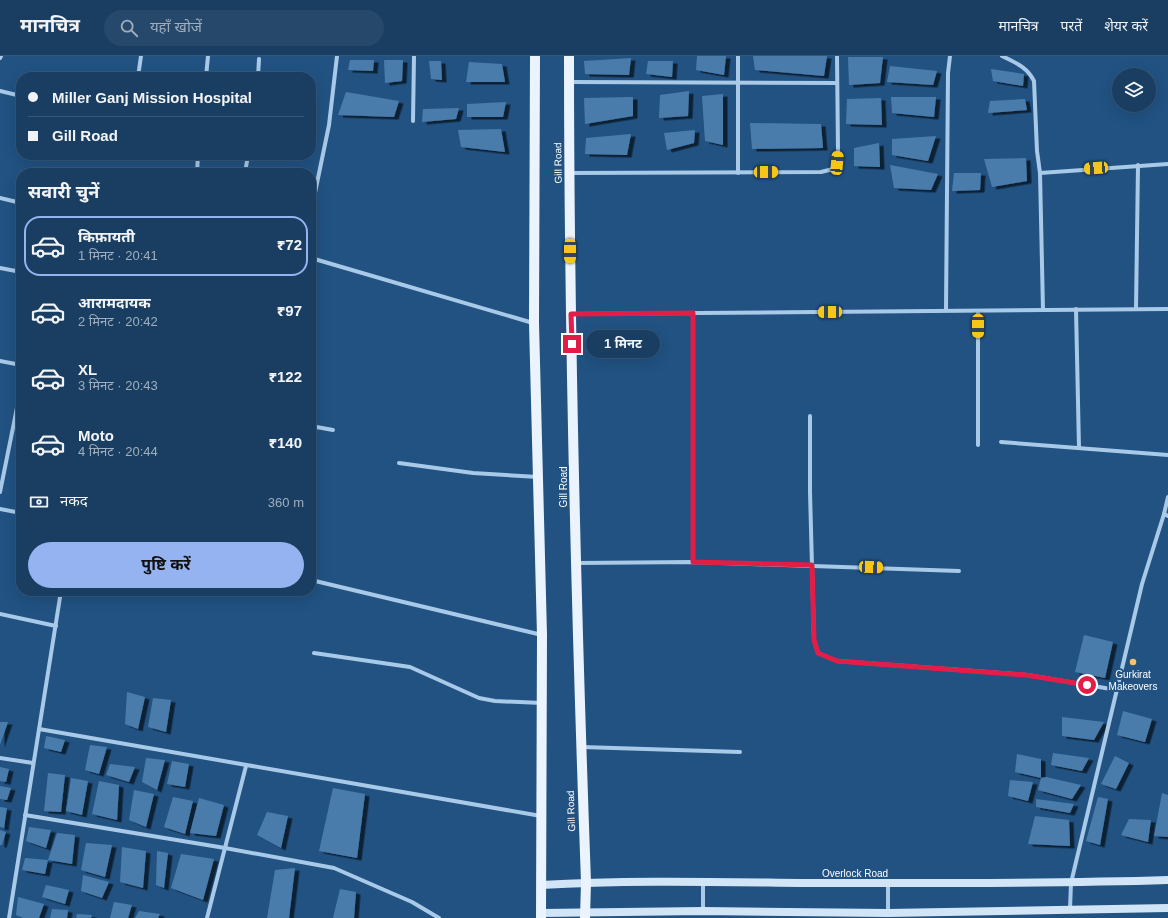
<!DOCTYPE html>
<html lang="hi">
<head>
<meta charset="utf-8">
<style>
	body { margin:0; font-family:Helvetica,"Noto Sans Devanagari",sans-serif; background:#26496b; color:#f1f3f6; height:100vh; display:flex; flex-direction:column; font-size:15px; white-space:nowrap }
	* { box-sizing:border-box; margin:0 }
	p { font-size:13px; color:#9faebe }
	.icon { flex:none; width:22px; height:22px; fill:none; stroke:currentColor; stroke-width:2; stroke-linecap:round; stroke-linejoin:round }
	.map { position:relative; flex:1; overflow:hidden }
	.details { position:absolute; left:16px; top:112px; width:300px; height:428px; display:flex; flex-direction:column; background:#193e62; border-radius:16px; box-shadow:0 4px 16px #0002,0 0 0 1px #375777 }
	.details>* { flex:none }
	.hud { position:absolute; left:16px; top:16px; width:300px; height:88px; border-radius:16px; box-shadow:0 4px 16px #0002,0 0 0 1px #375777; display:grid; align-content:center; height:88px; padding:0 12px; background:#193e62 }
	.tools { position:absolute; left:1112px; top:12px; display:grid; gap:8px }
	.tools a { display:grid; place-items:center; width:44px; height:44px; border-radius:50%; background:#193e62; box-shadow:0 4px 16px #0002,0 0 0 1px #375777; font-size:20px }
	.end { position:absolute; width:18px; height:18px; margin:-9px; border:5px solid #e11d48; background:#fff; box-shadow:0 0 0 2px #fff }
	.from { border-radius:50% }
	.bubble { position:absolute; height:28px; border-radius:14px; background:#193e62; box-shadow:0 4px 16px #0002,0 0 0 1px #375777; font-size:13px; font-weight:700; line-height:28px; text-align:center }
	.car { position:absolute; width:12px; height:24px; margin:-12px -6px; border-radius:5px; box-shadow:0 0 3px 1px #0007; background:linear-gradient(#f5c518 24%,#345 0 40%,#f5c518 0 76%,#345 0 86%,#f5c518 0) }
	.hud b { display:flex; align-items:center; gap:14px; height:38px; font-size:15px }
	.hud b+b { border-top:1px solid #375777 }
	.hud i { width:10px; height:10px; background:#f1f3f6 }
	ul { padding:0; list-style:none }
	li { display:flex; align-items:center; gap:12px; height:60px; margin:0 8px 6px; padding:0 4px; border:2px solid transparent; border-radius:16px }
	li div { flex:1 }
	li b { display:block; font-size:15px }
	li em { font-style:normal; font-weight:700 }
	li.selected { border-color:#95b2f1 }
	li>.icon { width:36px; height:36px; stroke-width:1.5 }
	h2 { padding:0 12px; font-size:18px; line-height:48px }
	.pay { display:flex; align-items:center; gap:10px; height:44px; padding:0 12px; font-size:15px }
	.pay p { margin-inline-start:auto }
	.action { display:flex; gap:8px; margin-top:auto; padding:8px 12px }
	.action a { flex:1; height:46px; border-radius:24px; background:#95b2f1; color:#111; font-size:16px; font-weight:700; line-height:46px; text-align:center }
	header { display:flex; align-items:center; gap:24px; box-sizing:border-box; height:56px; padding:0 20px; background:#193e62; border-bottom:1px solid #375777 }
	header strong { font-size:19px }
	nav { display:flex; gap:22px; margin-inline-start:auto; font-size:14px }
	.search { width:280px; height:36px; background:#26496b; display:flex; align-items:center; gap:10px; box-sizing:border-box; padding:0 14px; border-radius:22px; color:#9faebe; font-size:15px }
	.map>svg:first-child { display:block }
	.building { fill:#4a7cab; filter:url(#shadow) }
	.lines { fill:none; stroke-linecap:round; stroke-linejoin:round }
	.street { stroke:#a8cae8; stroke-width:4 }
	.secondary { stroke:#d2e5f7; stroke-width:8 }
	.primary { stroke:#eaf3fe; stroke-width:10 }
	.route { stroke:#e11d48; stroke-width:5 }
	.poi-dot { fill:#f5c269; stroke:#215282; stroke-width:1.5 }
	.labels { text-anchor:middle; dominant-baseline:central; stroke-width:4; stroke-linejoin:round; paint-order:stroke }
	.street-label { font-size:10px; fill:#fff; stroke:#215282 }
	.poi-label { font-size:10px; fill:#fff; stroke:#215282 }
</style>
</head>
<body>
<header>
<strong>मानचित्र</strong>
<div class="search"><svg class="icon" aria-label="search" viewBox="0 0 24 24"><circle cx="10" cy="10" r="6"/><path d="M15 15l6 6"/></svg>यहाँ खोजें</div>
<nav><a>मानचित्र</a><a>परतें</a><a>शेयर करें</a></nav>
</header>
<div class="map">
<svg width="1168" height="862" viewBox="0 0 1168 862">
	<defs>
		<filter id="shadow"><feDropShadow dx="4.5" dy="2.5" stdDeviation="0" flood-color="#0009"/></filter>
	</defs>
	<rect width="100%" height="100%" fill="#215282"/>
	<g class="building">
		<polygon points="697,0 726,0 724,19 696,14"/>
		<polygon points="753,0 827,0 824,20 755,14"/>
		<polygon points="848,1 883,1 880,27 849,29"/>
		<polygon points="631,2 629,19 585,18 584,5"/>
		<polygon points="350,4 374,4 373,15 348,14"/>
		<polygon points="384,4 403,4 402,25 385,27"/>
		<polygon points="429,5 441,5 442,24 431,23"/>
		<polygon points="648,5 673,5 672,21 646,18"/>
		<polygon points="469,6 502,8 505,26 466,26"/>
		<polygon points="890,10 937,15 933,29 887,26"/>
		<polygon points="991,13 1024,18 1023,30 993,25"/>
		<polygon points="689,35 688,60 659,62 660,39"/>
		<polygon points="346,36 399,45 394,61 338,59"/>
		<polygon points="723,38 723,89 705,85 702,40"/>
		<polygon points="633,41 633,60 585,68 584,42"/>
		<polygon points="891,41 936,41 934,61 892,57"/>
		<polygon points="881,42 882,69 846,68 847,43"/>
		<polygon points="1025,43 1027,54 988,57 990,45"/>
		<polygon points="506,46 503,61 467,61 467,48"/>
		<polygon points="459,52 456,63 422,66 423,53"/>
		<polygon points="750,67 821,68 823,92 752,93"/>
		<polygon points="501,73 505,96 461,91 458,74"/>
		<polygon points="695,74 694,87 667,94 664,77"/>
		<polygon points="631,78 627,99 585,98 586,82"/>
		<polygon points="936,80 928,105 892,99 892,83"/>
		<polygon points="879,87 880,111 854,110 854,92"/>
		<polygon points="1026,102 1027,125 992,131 984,103"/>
		<polygon points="890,109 938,118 931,134 894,132"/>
		<polygon points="954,117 981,117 980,134 952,135"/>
		<polygon points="1084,579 1113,586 1105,622 1075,616"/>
		<polygon points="127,636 145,641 138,673 125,668"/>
		<polygon points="153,642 171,644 166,676 148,671"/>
		<polygon points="1123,655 1152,663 1145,686 1117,679"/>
		<polygon points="1062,661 1104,666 1094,684 1062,680"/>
		<polygon points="0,666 8,666 0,689"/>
		<polygon points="46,680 65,684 61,696 44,692"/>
		<polygon points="90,689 107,691 99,718 85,714"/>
		<polygon points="1053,697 1089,702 1082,715 1051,709"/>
		<polygon points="1017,698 1041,703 1041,722 1015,716"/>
		<polygon points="1115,700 1129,707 1116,733 1101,728"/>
		<polygon points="146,702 165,704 157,734 142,726"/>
		<polygon points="172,705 189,708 185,731 167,728"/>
		<polygon points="110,708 135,711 129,726 106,719"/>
		<polygon points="0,711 9,713 6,726 0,725"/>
		<polygon points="48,717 65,719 61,756 44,755"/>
		<polygon points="1046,721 1081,729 1072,743 1038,734 1041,722"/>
		<polygon points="71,722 88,725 82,759 66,755"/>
		<polygon points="1010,724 1033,726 1028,745 1008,740"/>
		<polygon points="99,725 119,729 117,764 92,758"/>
		<polygon points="0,730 11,732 7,744 0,743"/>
		<polygon points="333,732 365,738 357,802 319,795"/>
		<polygon points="134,734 154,738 146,771 129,764"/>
		<polygon points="1162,737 1168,739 1168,781 1154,780"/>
		<polygon points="173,741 193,745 185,778 164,771"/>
		<polygon points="1098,741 1108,743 1100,789 1086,785"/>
		<polygon points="199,742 224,749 216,780 190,777"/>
		<polygon points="1036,743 1074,748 1070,757 1036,751"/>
		<polygon points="0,751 7,752 4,772 0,771"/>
		<polygon points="267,756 288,760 281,792 257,779"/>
		<polygon points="1035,760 1069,764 1070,790 1028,788"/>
		<polygon points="1129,763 1151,764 1148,786 1121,779"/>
		<polygon points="29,771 51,774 46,792 26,785"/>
		<polygon points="0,774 6,776 2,789 0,789"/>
		<polygon points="57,777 75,779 72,808 48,804"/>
		<polygon points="86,787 112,789 105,821 81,814"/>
		<polygon points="122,791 146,795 143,832 120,826"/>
		<polygon points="157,795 168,797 164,832 156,829"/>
		<polygon points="181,798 214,803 203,844 171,832"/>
		<polygon points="25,802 48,804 45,818 22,814"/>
		<polygon points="295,812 289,862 267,862 275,814"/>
		<polygon points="83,819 109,826 102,842 81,835"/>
		<polygon points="46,829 69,834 65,848 42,841"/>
		<polygon points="340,833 356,836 354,862 333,862"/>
		<polygon points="18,841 44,848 39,862 23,862 16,859"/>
		<polygon points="114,846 132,849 128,862 110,862"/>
		<polygon points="52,853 68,854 67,862 50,862"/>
		<polygon points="139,855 160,858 158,862 135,862"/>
		<polygon points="77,858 92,859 91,862 76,862"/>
	</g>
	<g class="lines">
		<g class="street">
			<path d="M1002,0C1016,7 1027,11 1034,25L1037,95L1040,117L1043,254"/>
			<polyline points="0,2 1,0"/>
			<polyline points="138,21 141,0"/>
			<polyline points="206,21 208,0"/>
			<polyline points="258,21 259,3"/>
			<polyline points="569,26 837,27"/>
			<polyline points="0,35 21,40"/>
			<polyline points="413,65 414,0"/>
			<polyline points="197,117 198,99"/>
			<polyline points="245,117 248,99"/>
			<polyline points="571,117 821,116 833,113 837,107 838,95 837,0"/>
			<polyline points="738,117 738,0"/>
			<polyline points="1040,117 1168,108"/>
			<polyline points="0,142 21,147"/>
			<polyline points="311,156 329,69 337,0"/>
			<polyline points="311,202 533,267"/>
			<polyline points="0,212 21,216"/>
			<polyline points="1076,253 1079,392"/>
			<polyline points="1136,253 1138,109"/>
			<polyline points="946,254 948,17 950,0"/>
			<polyline points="978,255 978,389"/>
			<polyline points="693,257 693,506"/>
			<polyline points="571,258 1168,253"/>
			<polyline points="0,305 21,309"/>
			<polyline points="810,360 810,436 814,584 818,597 837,605 1027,619 1117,634"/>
			<polyline points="311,370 333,374"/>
			<polyline points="1001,386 1168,399"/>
			<polyline points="399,407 473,417 538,421"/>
			<polyline points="0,436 21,332"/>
			<polyline points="0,453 21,457"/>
			<polyline points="1164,458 1168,441"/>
			<polyline points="577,507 693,506 959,515"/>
			<polyline points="311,524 542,579"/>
			<polyline points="0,558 56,570"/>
			<polyline points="314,597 410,611 479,642 495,645 542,647"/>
			<polyline points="39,673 541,760"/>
			<polyline points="582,691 740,696"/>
			<polyline points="0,702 33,707"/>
			<polyline points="25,759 225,792 334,812 412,846 439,862"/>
			<polyline points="703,826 703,855"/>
			<polyline points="1070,853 1071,827 1142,528 1164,458 1168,460"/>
			<polyline points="888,857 888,827"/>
			<polyline points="9,862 61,535"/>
			<polyline points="207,862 246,710"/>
		</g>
		<g class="secondary">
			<path d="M541,829C627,824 714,826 800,827C922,827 1045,828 1168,824"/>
			<polyline points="541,857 703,855 888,857 1168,852"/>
		</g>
		<g class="primary">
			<polyline points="535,0 534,267 542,579 541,862"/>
			<path d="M569,0C569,276 576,551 586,826L585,862"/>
		</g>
	</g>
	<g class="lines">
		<polyline class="route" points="572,288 571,258 693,257 693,506 812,509 814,584 818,597 837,605 1026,619 1087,629"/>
	</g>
	<circle class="poi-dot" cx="1133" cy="606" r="4"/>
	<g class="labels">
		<g class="street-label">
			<text transform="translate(558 107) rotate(-91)">Gill Road</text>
			<text transform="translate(563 431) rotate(-90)">Gill Road</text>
			<text transform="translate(571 755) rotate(-92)">Gill Road</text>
			<text x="855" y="817">Overlock Road</text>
		</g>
		<g class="poi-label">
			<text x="1133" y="618">Gurkirat<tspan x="1133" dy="12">Makeovers</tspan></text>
		</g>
	</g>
</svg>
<div class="tools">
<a><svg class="icon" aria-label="layers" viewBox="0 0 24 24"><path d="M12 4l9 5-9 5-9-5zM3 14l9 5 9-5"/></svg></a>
</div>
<i class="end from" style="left:1087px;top:629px"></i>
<i class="end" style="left:572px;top:288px"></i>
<div class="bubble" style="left:586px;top:274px;width:74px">1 मिनट</div>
<i class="car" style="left:837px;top:107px;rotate:5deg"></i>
<i class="car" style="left:1096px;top:112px;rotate:266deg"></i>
<i class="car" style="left:766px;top:116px;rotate:89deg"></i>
<i class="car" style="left:570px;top:195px;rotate:180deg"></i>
<i class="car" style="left:830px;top:256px;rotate:269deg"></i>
<i class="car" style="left:978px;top:270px;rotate:180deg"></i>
<i class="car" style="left:871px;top:511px;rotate:93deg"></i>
<div class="hud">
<b><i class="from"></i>Miller Ganj Mission Hospital</b>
<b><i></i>Gill Road</b>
</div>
<section class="details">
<h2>सवारी चुनें</h2>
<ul>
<li class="selected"><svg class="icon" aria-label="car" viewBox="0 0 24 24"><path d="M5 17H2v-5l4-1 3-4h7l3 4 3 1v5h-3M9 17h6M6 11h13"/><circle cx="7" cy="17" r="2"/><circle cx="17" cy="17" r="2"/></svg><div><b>किफ़ायती</b><p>1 मिनट · 20:41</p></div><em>₹72</em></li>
<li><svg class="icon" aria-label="car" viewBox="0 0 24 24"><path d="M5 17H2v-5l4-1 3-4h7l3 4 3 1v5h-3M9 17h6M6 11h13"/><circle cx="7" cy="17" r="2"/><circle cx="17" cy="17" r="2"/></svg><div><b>आरामदायक</b><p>2 मिनट · 20:42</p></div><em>₹97</em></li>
<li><svg class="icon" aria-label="car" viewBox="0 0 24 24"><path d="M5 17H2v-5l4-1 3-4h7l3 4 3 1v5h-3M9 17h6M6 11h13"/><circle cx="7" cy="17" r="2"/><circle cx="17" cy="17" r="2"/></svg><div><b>XL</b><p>3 मिनट · 20:43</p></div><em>₹122</em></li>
<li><svg class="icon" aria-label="car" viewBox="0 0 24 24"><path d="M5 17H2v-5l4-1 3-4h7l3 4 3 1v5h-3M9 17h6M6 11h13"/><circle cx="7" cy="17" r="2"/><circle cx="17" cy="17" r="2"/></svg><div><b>Moto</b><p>4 मिनट · 20:44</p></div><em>₹140</em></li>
</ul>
<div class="pay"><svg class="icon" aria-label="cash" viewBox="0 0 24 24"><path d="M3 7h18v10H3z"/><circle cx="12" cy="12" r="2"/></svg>नकद<p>360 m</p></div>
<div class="action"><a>पुष्टि करें</a></div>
</section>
</div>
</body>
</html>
